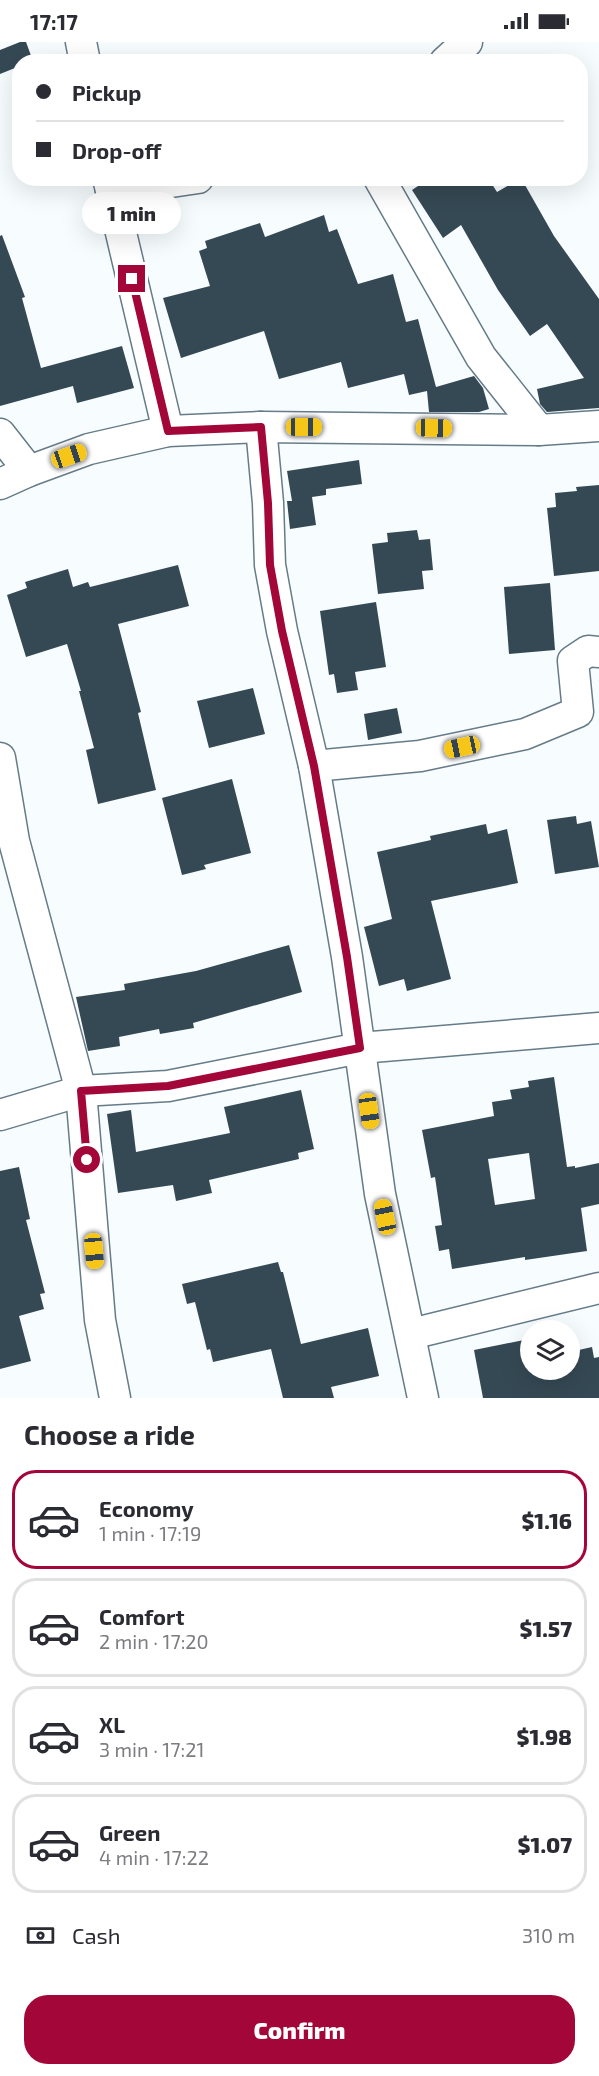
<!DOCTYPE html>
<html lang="en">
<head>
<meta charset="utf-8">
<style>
	body { margin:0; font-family:"Exo 2",sans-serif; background:#f7f7f7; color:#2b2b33; height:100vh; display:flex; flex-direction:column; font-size:22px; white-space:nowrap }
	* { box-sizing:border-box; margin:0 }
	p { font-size:20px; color:#7c7c81 }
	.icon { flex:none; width:33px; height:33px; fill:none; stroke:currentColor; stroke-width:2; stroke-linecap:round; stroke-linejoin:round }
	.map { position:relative; height:1356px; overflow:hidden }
	.details { display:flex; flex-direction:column; background:#fff; flex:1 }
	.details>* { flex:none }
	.hud { position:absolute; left:12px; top:12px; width:576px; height:132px; border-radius:24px; box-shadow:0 6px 24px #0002; display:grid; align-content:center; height:132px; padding:0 24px; background:#fff }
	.buttons { position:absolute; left:520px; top:1278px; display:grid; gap:12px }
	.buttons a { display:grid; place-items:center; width:60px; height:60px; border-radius:50%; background:#fff; box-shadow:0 6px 24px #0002; font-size:30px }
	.end { position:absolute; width:27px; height:27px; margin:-14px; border:8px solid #a30639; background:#fff; box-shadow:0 0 0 3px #fff }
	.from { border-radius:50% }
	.bubble { position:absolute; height:42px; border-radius:21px; background:#fff; box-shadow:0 6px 24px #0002; font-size:20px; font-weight:800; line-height:42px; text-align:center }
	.car { position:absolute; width:18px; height:36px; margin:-18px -9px; border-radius:8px; box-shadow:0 0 4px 2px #0007; background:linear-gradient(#f5c518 24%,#345 0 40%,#f5c518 0 76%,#345 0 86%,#f5c518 0) }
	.hud b { display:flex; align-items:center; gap:21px; height:57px; font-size:22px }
	.hud b+b { border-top:2px solid #e1e1e2 }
	.hud i { width:15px; height:15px; background:#2b2b33 }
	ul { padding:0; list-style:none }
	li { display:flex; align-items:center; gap:18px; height:99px; margin:0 12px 9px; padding:0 12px; border:3px solid #e1e1e2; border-radius:24px }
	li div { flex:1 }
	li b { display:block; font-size:22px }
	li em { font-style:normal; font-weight:800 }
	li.on { border-color:#a30639 }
	li>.icon { width:54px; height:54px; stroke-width:1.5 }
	h2 { padding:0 24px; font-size:27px; line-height:72px }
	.pay { display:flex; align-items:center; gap:15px; height:66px; padding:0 24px; font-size:22px }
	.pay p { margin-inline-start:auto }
	.primary-button { display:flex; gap:12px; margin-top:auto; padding:12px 24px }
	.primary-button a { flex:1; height:69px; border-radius:24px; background:#a30639; color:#fff; font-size:24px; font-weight:800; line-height:69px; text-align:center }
	.status { display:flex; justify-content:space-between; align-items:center; height:42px; padding:0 30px; background:#fff; direction:ltr }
	.status svg { height:16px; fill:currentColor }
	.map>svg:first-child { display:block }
	.building { fill:#354954; fill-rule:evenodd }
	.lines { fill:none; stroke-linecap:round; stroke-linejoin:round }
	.street-casing { stroke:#667b88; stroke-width:33 }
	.street { stroke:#fff; stroke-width:30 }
	.route { stroke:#a30639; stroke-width:8 }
</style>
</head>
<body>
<div class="status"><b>17:17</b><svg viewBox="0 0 49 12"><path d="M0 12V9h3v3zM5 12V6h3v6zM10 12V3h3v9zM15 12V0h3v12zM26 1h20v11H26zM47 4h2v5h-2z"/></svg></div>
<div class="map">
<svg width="599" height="1356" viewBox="0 0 599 1356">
	<rect width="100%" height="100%" fill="#f7fcff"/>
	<g class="building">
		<polygon points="20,0 26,0 33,19 20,20 20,24 0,32 0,8"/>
		<polygon points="413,136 488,136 497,150 521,136 554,194 599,257 599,366 547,370 540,362 537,347 584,336 547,282 530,294 498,248 461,183 443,196 412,148 418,144"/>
		<polygon points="324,173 329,190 337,187 358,242 393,232 406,280 418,277 436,345 474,334 483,346 489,367 479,370 429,370 427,349 409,353 404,332 348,346 341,320 279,337 264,289 181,316 163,256 210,244 199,209 207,206 205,199 260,181 265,195"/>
		<polygon points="2,193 25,255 22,256 41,326 122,304 134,346 77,361 73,344 0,364 0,194"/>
		<polygon points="359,418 362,442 326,447 326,453 312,455 316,483 290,487 287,459 292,459 287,429"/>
		<polygon points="599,443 599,529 554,534 547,466 556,465 555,451 577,449 576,445"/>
		<polygon points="417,488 419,498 430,497 433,528 422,529 424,547 378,552 372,502 388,500 387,491"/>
		<polygon points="178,523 189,564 118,582 141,670 138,671 156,748 98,762 86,708 94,706 79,649 81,649 67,602 26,615 7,553 27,546 25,540 68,527 73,545 88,540 90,545"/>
		<polygon points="550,541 555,608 509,612 504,545"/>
		<polygon points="376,560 386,625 355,630 358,648 337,651 334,632 329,633 320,569"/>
		<polygon points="253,646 265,692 209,706 197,659"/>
		<polygon points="397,666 402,691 368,698 364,672"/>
		<polygon points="232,737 251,811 204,823 206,827 182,833 162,756"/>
		<polygon points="576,774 577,782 591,779 599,825 555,832 547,778"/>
		<polygon points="486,782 488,792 507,787 518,841 431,859 451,937 407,949 404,937 379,944 364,885 392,877 377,810 431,798 430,794"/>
		<polygon points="289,903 302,950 193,981 194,986 160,992 159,987 119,995 120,1004 88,1009 76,955 125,948 124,942 196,929"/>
		<path d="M554,1035L567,1125L575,1124V1126L599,1121V1162L581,1166L587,1209L525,1218V1215L452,1227L449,1207L439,1209L435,1184L442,1183L435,1135L431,1136L422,1088L494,1074L492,1060L512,1057L510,1048L529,1045L528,1039ZM529,1111L535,1157L495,1163L488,1117Z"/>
		<polygon points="301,1048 314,1107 298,1111 299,1117 209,1138 212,1151 176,1159 173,1143 118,1151 107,1072 131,1068 136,1110 230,1091 224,1065"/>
		<polygon points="19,1125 30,1177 26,1178 45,1251 40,1252 44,1267 19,1274 31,1319 0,1327 0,1129"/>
		<polygon points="278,1220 281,1230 283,1230 301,1302 368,1286 379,1334 331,1345 334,1356 283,1356 271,1307 213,1320 210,1307 207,1308 195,1260 187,1262 182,1242"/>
		<polygon points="524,1298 529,1328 570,1328 570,1310 592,1305 594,1316 599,1315 599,1356 483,1356 474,1308"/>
	</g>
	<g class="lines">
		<defs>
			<g id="street">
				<polyline points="81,0 85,20"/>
				<polyline points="445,20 467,0"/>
				<polyline points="108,136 168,389"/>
				<polyline points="379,136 481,315 539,388"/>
				<polyline points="111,149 198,136"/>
				<polyline points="261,385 268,461 270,523 282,589 314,724 347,915 380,1152 423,1356"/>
				<polyline points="0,392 29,429"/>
				<polyline points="0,442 29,429 89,407 168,389 261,385 539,388 599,384"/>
				<polyline points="0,716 14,799 81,1049 100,1278 115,1356"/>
				<polyline points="314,724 420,714 525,692 578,670 573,619 588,609 599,610"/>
				<polyline points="0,1073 81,1049 168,1044 360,1006 599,986"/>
				<polyline points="411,1292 599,1246"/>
			</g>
		</defs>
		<use href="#street" class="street-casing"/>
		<use href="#street" class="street"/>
	</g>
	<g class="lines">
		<polyline class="route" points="87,1118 81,1049 168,1044 360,1006 347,915 314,724 282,589 270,523 268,461 261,385 168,389 132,237"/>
	</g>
</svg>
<div class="buttons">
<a><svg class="icon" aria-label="layers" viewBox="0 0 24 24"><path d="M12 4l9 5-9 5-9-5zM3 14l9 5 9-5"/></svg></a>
</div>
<i class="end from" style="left:87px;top:1118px"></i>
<i class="end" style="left:132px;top:237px"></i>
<div class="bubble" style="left:82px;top:150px;width:99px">1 min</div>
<i class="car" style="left:304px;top:385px;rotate:90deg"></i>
<i class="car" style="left:434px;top:386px;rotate:91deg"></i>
<i class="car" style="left:69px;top:414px;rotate:71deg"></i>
<i class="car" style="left:462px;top:705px;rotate:258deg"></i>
<i class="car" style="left:369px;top:1069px;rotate:172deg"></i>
<i class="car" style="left:385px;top:1175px;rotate:348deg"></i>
<i class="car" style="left:94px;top:1209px;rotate:175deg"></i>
<div class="hud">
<b><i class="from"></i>Pickup</b>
<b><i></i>Drop-off</b>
</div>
</div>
<section class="details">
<h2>Choose a ride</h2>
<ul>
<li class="on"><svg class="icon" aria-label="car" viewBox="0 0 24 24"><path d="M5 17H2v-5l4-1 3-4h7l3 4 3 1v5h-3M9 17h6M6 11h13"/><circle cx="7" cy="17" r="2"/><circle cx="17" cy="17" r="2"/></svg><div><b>Economy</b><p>1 min · 17:19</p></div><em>$1.16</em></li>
<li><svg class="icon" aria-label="car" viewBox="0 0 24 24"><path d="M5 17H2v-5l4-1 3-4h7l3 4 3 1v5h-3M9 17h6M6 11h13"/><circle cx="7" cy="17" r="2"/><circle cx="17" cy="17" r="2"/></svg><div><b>Comfort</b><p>2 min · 17:20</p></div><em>$1.57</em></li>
<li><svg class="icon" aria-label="car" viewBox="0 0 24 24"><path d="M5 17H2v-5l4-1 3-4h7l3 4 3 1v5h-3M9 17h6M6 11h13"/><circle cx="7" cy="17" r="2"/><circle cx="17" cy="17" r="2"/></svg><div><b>XL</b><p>3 min · 17:21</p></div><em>$1.98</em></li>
<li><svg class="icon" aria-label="car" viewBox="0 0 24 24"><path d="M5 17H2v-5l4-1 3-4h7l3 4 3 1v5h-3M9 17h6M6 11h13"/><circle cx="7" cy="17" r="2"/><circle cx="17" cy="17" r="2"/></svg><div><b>Green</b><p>4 min · 17:22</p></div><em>$1.07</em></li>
</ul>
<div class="pay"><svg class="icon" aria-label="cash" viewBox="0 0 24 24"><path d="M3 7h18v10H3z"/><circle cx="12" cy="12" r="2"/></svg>Cash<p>310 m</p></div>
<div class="primary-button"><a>Confirm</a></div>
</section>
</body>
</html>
